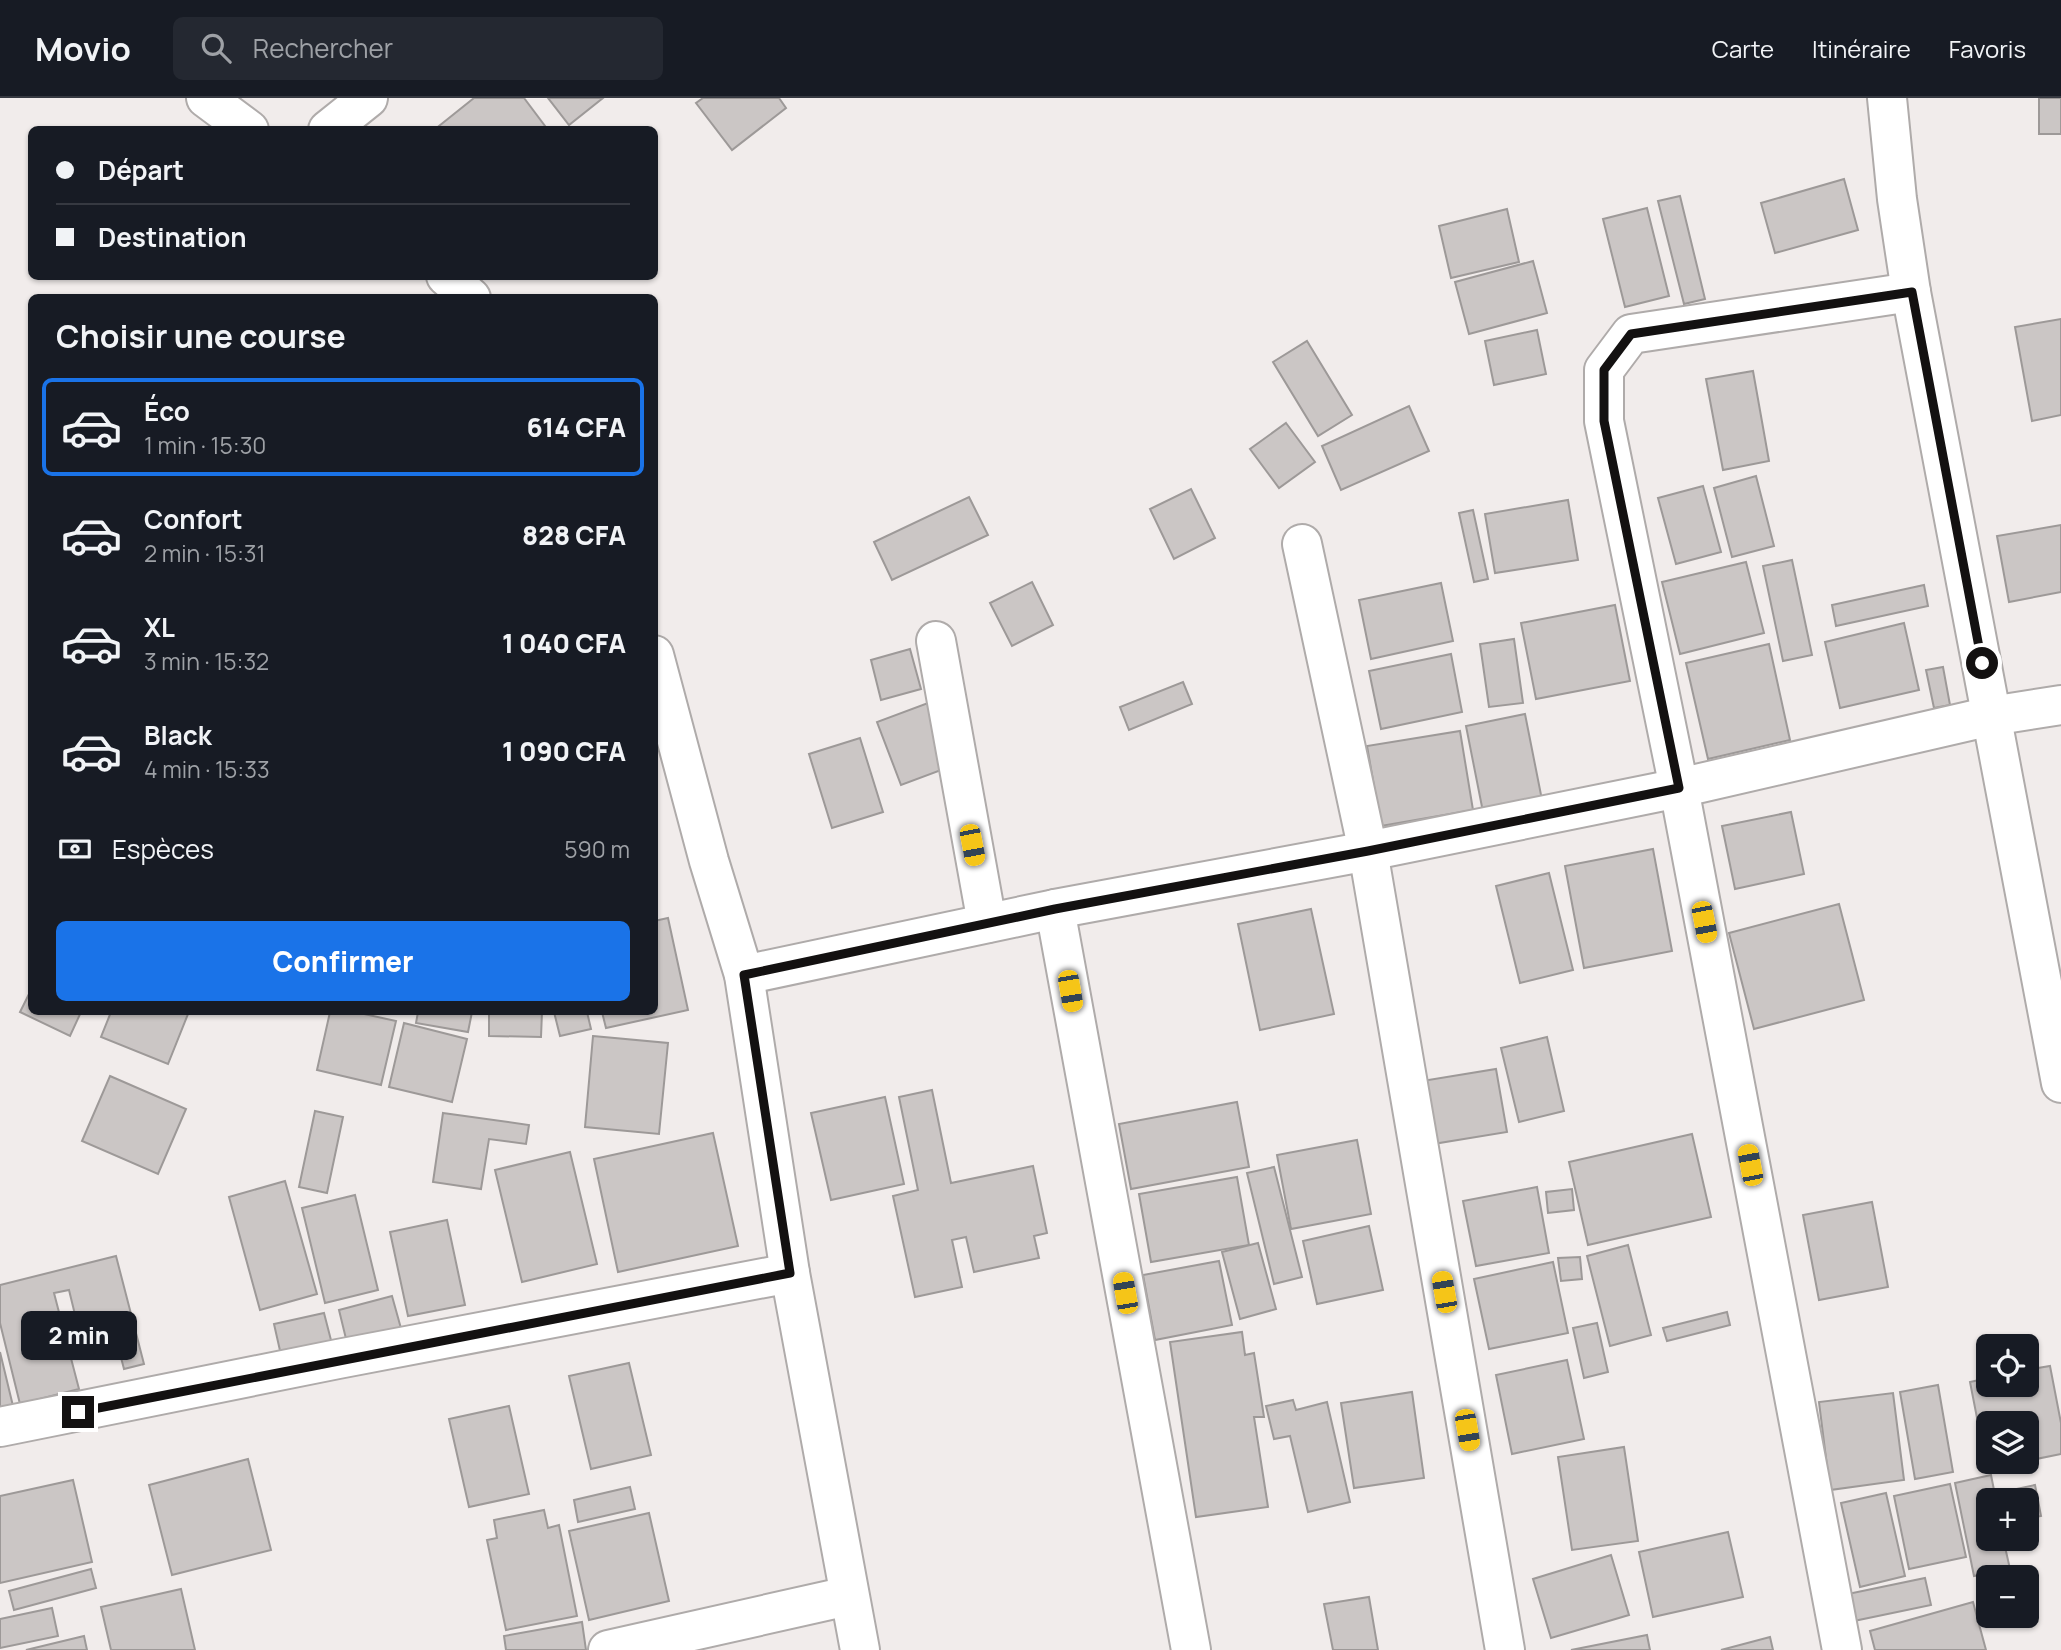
<!DOCTYPE html>
<html lang="fr">
<head>
<meta charset="utf-8">
<style>
	body { margin:0; font-family:Manrope,sans-serif; background:#242831; color:#f1f3f6; height:100vh; display:flex; flex-direction:column; font-size:26px; white-space:nowrap }
	* { box-sizing:border-box; margin:0 }
	p { font-size:23px; color:#9ea1a6 }
	.icon { flex:none; width:38px; height:38px; fill:none; stroke:currentColor; stroke-width:2; stroke-linecap:round; stroke-linejoin:round }
	.map { position:relative; flex:1; overflow:hidden }
	.panel { position:absolute; left:28px; top:196px; width:630px; height:721px; display:flex; flex-direction:column; background:#171b24; border-radius:10px; box-shadow:0 2px 5px #0004 }
	.panel>* { flex:none }
	.guide { position:absolute; left:28px; top:28px; width:630px; height:154px; border-radius:10px; box-shadow:0 2px 5px #0004; display:grid; align-content:center; height:154px; padding:0 28px; background:#171b24 }
	.fabs { position:absolute; left:1976px; top:1236px; display:grid; gap:14px }
	.fabs a { display:grid; place-items:center; width:63px; height:63px; border-radius:10px; background:#171b24; box-shadow:0 2px 5px #0004; font-size:35px }
	.end { position:absolute; width:32px; height:32px; margin:-16px; border:9px solid #131111; background:#fff; box-shadow:0 0 0 4px #fff }
	.from { border-radius:50% }
	.bubble { position:absolute; height:49px; border-radius:10px; background:#171b24; box-shadow:0 2px 5px #0004; font-size:23px; font-weight:800; line-height:49px; text-align:center }
	.car { position:absolute; width:21px; height:42px; margin:-21px -10px; border-radius:9px; box-shadow:0 0 5px 2px #0007; background:linear-gradient(#f5c518 24%,#345 0 40%,#f5c518 0 76%,#345 0 86%,#f5c518 0) }
	.guide b { display:flex; align-items:center; gap:24px; height:66px; font-size:26px }
	.guide b+b { border-top:2px solid #363941 }
	.guide i { width:18px; height:18px; background:#f1f3f6 }
	ul { padding:0; list-style:none }
	li { display:flex; align-items:center; gap:21px; height:98px; margin:0 14px 10px; padding:0 14px; border:4px solid transparent; border-radius:10px }
	li div { flex:1 }
	li b { display:block; font-size:26px }
	li em { font-style:normal; font-weight:800 }
	li.current { border-color:#1a73e8 }
	li>.icon { width:63px; height:63px; stroke-width:1.5 }
	h2 { padding:0 28px; font-size:32px; line-height:84px }
	.pay { display:flex; align-items:center; gap:18px; height:77px; padding:0 28px; font-size:26px }
	.pay p { margin-inline-start:auto }
	.action { display:flex; gap:14px; margin-top:auto; padding:14px 28px }
	.action a { flex:1; height:80px; border-radius:10px; background:#1a73e8; color:#fff; font-size:28px; font-weight:800; line-height:80px; text-align:center }
	header { display:flex; align-items:center; gap:42px; box-sizing:border-box; height:98px; padding:0 35px; background:#171b24; border-bottom:2px solid #363941 }
	header strong { font-size:33px }
	nav { display:flex; gap:38px; margin-inline-start:auto; font-size:24px }
	.search { width:490px; height:63px; background:#242831; display:flex; align-items:center; gap:18px; box-sizing:border-box; padding:0 24px; border-radius:10px; color:#9ea1a6; font-size:26px }
	.map>svg:first-child { display:block }
	.building { fill:#cbc6c5; stroke:#9d9998; stroke-width:2; fill-rule:evenodd }
	.lines { fill:none; stroke-linecap:round; stroke-linejoin:round }
	.street-casing { stroke:#afabaa; stroke-width:42 }
	.street { stroke:#fff; stroke-width:38 }
	.route { stroke:#131111; stroke-width:9 }
</style>
</head>
<body>
<header>
<strong>Movio</strong>
<div class="search"><svg class="icon" aria-label="search" viewBox="0 0 24 24"><circle cx="10" cy="10" r="6"/><path d="M15 15l6 6"/></svg>Rechercher</div>
<nav><a>Carte</a><a>Itinéraire</a><a>Favoris</a></nav>
</header>
<div class="map">
<svg width="2061" height="1552" viewBox="0 0 2061 1552">
	<rect width="100%" height="100%" fill="#f1eceb"/>
	<g class="building">
		<polygon points="474,0 524,0 548,32 434,32"/>
		<polygon points="548,0 603,0 569,27"/>
		<polygon points="703,0 779,0 786,10 732,52 696,5"/>
		<rect x="2039" y="0" width="22" height="36"/>
		<polygon points="1844,81 1858,132 1775,155 1761,105"/>
		<polygon points="1680,98 1705,201 1684,206 1658,103"/>
		<polygon points="1647,110 1669,198 1625,209 1603,121"/>
		<polygon points="1507,111 1519,164 1451,180 1439,128"/>
		<polygon points="1533,163 1547,215 1469,236 1455,184"/>
		<polygon points="2061,221 2061,317 2032,323 2015,229"/>
		<polygon points="1537,232 1546,276 1494,287 1485,243"/>
		<polygon points="1307,243 1352,317 1318,338 1273,264"/>
		<polygon points="1753,273 1769,363 1723,372 1706,281"/>
		<polygon points="1409,308 1429,353 1341,392 1322,348"/>
		<polygon points="1286,325 1315,364 1279,390 1250,351"/>
		<polygon points="1756,378 1774,448 1732,459 1714,390"/>
		<polygon points="1703,388 1721,454 1676,466 1658,400"/>
		<polygon points="1191,391 1215,440 1174,461 1150,411"/>
		<polygon points="969,399 988,437 892,482 874,444"/>
		<polygon points="1568,402 1578,462 1495,475 1485,416"/>
		<polygon points="1473,412 1488,481 1474,484 1459,415"/>
		<polygon points="2061,427 2061,494 2009,504 1997,438"/>
		<polygon points="1792,462 1812,557 1783,563 1763,468"/>
		<polygon points="1746,464 1764,535 1680,556 1662,484"/>
		<polygon points="1032,484 1053,527 1012,548 990,505"/>
		<polygon points="1441,485 1453,543 1371,561 1359,502"/>
		<polygon points="1924,487 1928,508 1836,528 1832,507"/>
		<polygon points="1615,507 1630,583 1536,601 1521,525"/>
		<polygon points="1904,525 1919,592 1840,610 1825,544"/>
		<polygon points="1514,541 1523,605 1489,609 1480,546"/>
		<polygon points="1769,546 1790,642 1708,661 1686,565"/>
		<polygon points="910,551 921,591 881,602 871,562"/>
		<polygon points="1451,556 1462,614 1381,631 1369,573"/>
		<polygon points="1943,569 1950,607 1934,610 1926,572"/>
		<polygon points="1183,584 1192,606 1129,632 1120,609"/>
		<polygon points="928,605 952,668 901,687 877,624"/>
		<polygon points="1525,616 1543,707 1484,719 1466,628"/>
		<polygon points="1460,633 1473,712 1381,728 1367,648"/>
		<polygon points="860,640 883,714 832,730 809,656"/>
		<polygon points="1791,714 1804,776 1735,791 1722,728"/>
		<polygon points="1653,751 1672,853 1584,870 1565,768"/>
		<polygon points="1549,775 1573,872 1520,885 1496,788"/>
		<polygon points="1839,806 1864,902 1754,931 1729,835"/>
		<polygon points="1311,811 1334,916 1260,932 1238,826"/>
		<polygon points="668,820 688,912 606,930 602,914 654,914 654,823"/>
		<polygon points="32,890 32,914 81,914 70,938 20,914"/>
		<polygon points="111,914 183,914 188,916 168,966 101,939"/>
		<polygon points="330,914 355,914 396,923 381,987 317,972"/>
		<polygon points="418,914 472,914 468,934 416,925"/>
		<polygon points="489,914 542,914 541,939 489,938"/>
		<polygon points="554,914 587,914 591,931 560,938"/>
		<polygon points="404,925 467,941 452,1004 389,989"/>
		<polygon points="593,938 668,945 659,1036 585,1029"/>
		<polygon points="1547,939 1564,1013 1519,1024 1501,950"/>
		<polygon points="1496,971 1507,1034 1427,1047 1416,984"/>
		<polygon points="110,978 186,1011 158,1076 82,1043"/>
		<polygon points="932,992 951,1085 1033,1068 1047,1135 1034,1138 1039,1160 974,1174 966,1139 952,1142 962,1189 915,1199 893,1098 918,1092 899,999"/>
		<polygon points="885,999 904,1086 831,1102 811,1015"/>
		<polygon points="1237,1004 1249,1069 1131,1091 1119,1026"/>
		<polygon points="315,1013 343,1019 327,1095 299,1089"/>
		<polygon points="443,1015 529,1027 526,1046 489,1041 481,1091 433,1084"/>
		<polygon points="713,1035 738,1148 618,1174 594,1061"/>
		<polygon points="1692,1036 1711,1119 1588,1147 1569,1064"/>
		<polygon points="1357,1042 1371,1116 1291,1131 1277,1057"/>
		<polygon points="570,1054 597,1166 522,1184 495,1072"/>
		<polygon points="1274,1069 1302,1179 1274,1186 1247,1075"/>
		<polygon points="1237,1079 1249,1147 1151,1164 1139,1096"/>
		<polygon points="285,1083 317,1196 260,1212 229,1099"/>
		<polygon points="1537,1089 1549,1155 1476,1168 1463,1103"/>
		<polygon points="1572,1091 1574,1112 1548,1115 1546,1094"/>
		<polygon points="355,1097 378,1192 325,1205 302,1110"/>
		<polygon points="1872,1104 1888,1189 1819,1202 1803,1117"/>
		<polygon points="447,1122 465,1207 408,1218 390,1134"/>
		<polygon points="1369,1128 1383,1192 1317,1206 1303,1143"/>
		<polygon points="1258,1145 1276,1211 1240,1221 1222,1154"/>
		<polygon points="1628,1147 1651,1237 1610,1248 1587,1158"/>
		<polygon points="116,1158 144,1266 124,1271 111,1221 78,1229 69,1192 54,1195 79,1291 20,1306 0,1225 0,1187"/>
		<polygon points="1580,1159 1582,1181 1561,1183 1558,1160"/>
		<polygon points="1219,1163 1232,1227 1155,1242 1143,1177"/>
		<polygon points="1553,1164 1568,1235 1489,1251 1474,1181"/>
		<polygon points="392,1198 402,1234 348,1249 339,1212"/>
		<polygon points="1727,1214 1730,1227 1667,1243 1663,1230"/>
		<polygon points="324,1215 332,1246 281,1257 274,1226"/>
		<polygon points="1597,1225 1608,1274 1584,1280 1573,1230"/>
		<polygon points="1242,1234 1245,1257 1254,1255 1264,1319 1254,1319 1268,1409 1196,1419 1170,1244"/>
		<polygon points="0,1254 13,1308 0,1311"/>
		<polygon points="1567,1262 1584,1341 1512,1356 1496,1277"/>
		<polygon points="629,1265 651,1357 591,1371 569,1278"/>
		<path d="M2050,1268L2061,1325V1356L1987,1371L1970,1284L1988,1280V1286H2026V1272ZM1988,1325H2026V1363H1988Z"/>
		<polygon points="1938,1287 1953,1374 1915,1381 1900,1294"/>
		<polygon points="1412,1294 1424,1380 1354,1390 1341,1305"/>
		<polygon points="1893,1295 1904,1382 1830,1392 1819,1304"/>
		<polygon points="1293,1302 1296,1312 1327,1304 1350,1404 1308,1414 1290,1338 1274,1341 1266,1308"/>
		<polygon points="509,1308 529,1396 469,1409 449,1321"/>
		<polygon points="1624,1349 1638,1443 1572,1452 1558,1359"/>
		<polygon points="248,1361 271,1452 172,1477 149,1387"/>
		<polygon points="1991,1377 1996,1402 1988,1402 1988,1440 2003,1440 2010,1471 1974,1478 1955,1385"/>
		<polygon points="73,1382 92,1464 0,1485 0,1398"/>
		<polygon points="1950,1386 1966,1459 1909,1471 1894,1398"/>
		<polygon points="2035,1387 2041,1418 2026,1421 2026,1402 2009,1402 2007,1393"/>
		<polygon points="630,1389 635,1411 578,1424 574,1402"/>
		<polygon points="1886,1395 1905,1478 1860,1489 1841,1405"/>
		<polygon points="544,1412 548,1430 559,1427 577,1518 506,1532 487,1442 497,1440 494,1422"/>
		<polygon points="649,1415 669,1503 589,1522 569,1433"/>
		<polygon points="1728,1434 1743,1499 1653,1519 1639,1454"/>
		<polygon points="1611,1457 1629,1517 1551,1540 1533,1481"/>
		<polygon points="91,1471 96,1490 14,1512 9,1493"/>
		<polygon points="1925,1480 1931,1507 1849,1524 1843,1497"/>
		<polygon points="181,1491 195,1552 111,1552 101,1509"/>
		<polygon points="1369,1499 1378,1552 1333,1552 1324,1506"/>
		<polygon points="1973,1504 1986,1552 1875,1552 1870,1533"/>
		<polygon points="52,1510 58,1538 0,1550 0,1521"/>
		<polygon points="582,1524 586,1552 506,1552 504,1538"/>
		<polygon points="1647,1537 1650,1552 1571,1552"/>
		<polygon points="84,1538 87,1552 26,1552"/>
		<polygon points="1770,1539 1773,1552 1721,1552"/>
	</g>
	<g class="lines">
		<defs>
			<g id="street">
				<polyline points="206,0 249,32"/>
				<polyline points="1887,0 1897,101 1911,194 2061,985"/>
				<polyline points="328,32 368,0"/>
				<polyline points="446,178 471,200"/>
				<polyline points="1302,446 1368,753 1505,1552"/>
				<polyline points="936,543 987,825"/>
				<polyline points="654,557 709,763 744,877 790,1175 860,1552"/>
				<polyline points="1055,811 1191,1552"/>
				<polyline points="744,877 1055,811 1368,753 1679,690 1991,618 2061,607"/>
				<polyline points="0,1329 338,1261 790,1175"/>
				<polyline points="608,1552 848,1498"/>
				<polyline points="1842,1552 1679,690 1604,323 1604,272 1631,236 1911,194"/>
			</g>
		</defs>
		<use href="#street" class="street-casing"/>
		<use href="#street" class="street"/>
	</g>
	<g class="lines">
		<polyline class="route" points="78,1314 790,1175 744,877 1055,811 1368,753 1679,690 1604,323 1604,272 1631,236 1912,194 1982,565"/>
	</g>
</svg>
<div class="fabs">
<a><svg class="icon" aria-label="locate" viewBox="0 0 24 24"><circle cx="12" cy="12" r="6"/><path d="M12 2v4M12 18v4M2 12h4M18 12h4"/></svg></a>
<a><svg class="icon" aria-label="layers" viewBox="0 0 24 24"><path d="M12 4l9 5-9 5-9-5zM3 14l9 5 9-5"/></svg></a>
<a>+</a>
<a>−</a>
</div>
<i class="end from" style="left:1982px;top:565px"></i>
<i class="end" style="left:78px;top:1314px"></i>
<div class="bubble" style="left:21px;top:1213px;width:116px">2 min</div>
<i class="car" style="left:972px;top:747px;rotate:169deg"></i>
<i class="car" style="left:1704px;top:824px;rotate:169deg"></i>
<i class="car" style="left:1070px;top:893px;rotate:170deg"></i>
<i class="car" style="left:1750px;top:1067px;rotate:349deg"></i>
<i class="car" style="left:1444px;top:1194px;rotate:350deg"></i>
<i class="car" style="left:1125px;top:1195px;rotate:350deg"></i>
<i class="car" style="left:1467px;top:1332px;rotate:170deg"></i>
<div class="guide">
<b><i class="from"></i>Départ</b>
<b><i></i>Destination</b>
</div>
<section class="panel">
<h2>Choisir une course</h2>
<ul>
<li class="current"><svg class="icon" aria-label="car" viewBox="0 0 24 24"><path d="M5 17H2v-5l4-1 3-4h7l3 4 3 1v5h-3M9 17h6M6 11h13"/><circle cx="7" cy="17" r="2"/><circle cx="17" cy="17" r="2"/></svg><div><b>Éco</b><p>1 min · 15:30</p></div><em>614 CFA</em></li>
<li><svg class="icon" aria-label="car" viewBox="0 0 24 24"><path d="M5 17H2v-5l4-1 3-4h7l3 4 3 1v5h-3M9 17h6M6 11h13"/><circle cx="7" cy="17" r="2"/><circle cx="17" cy="17" r="2"/></svg><div><b>Confort</b><p>2 min · 15:31</p></div><em>828 CFA</em></li>
<li><svg class="icon" aria-label="car" viewBox="0 0 24 24"><path d="M5 17H2v-5l4-1 3-4h7l3 4 3 1v5h-3M9 17h6M6 11h13"/><circle cx="7" cy="17" r="2"/><circle cx="17" cy="17" r="2"/></svg><div><b>XL</b><p>3 min · 15:32</p></div><em>1 040 CFA</em></li>
<li><svg class="icon" aria-label="car" viewBox="0 0 24 24"><path d="M5 17H2v-5l4-1 3-4h7l3 4 3 1v5h-3M9 17h6M6 11h13"/><circle cx="7" cy="17" r="2"/><circle cx="17" cy="17" r="2"/></svg><div><b>Black</b><p>4 min · 15:33</p></div><em>1 090 CFA</em></li>
</ul>
<div class="pay"><svg class="icon" aria-label="cash" viewBox="0 0 24 24"><path d="M3 7h18v10H3z"/><circle cx="12" cy="12" r="2"/></svg>Espèces<p>590 m</p></div>
<div class="action"><a>Confirmer</a></div>
</section>
</div>
</body>
</html>
